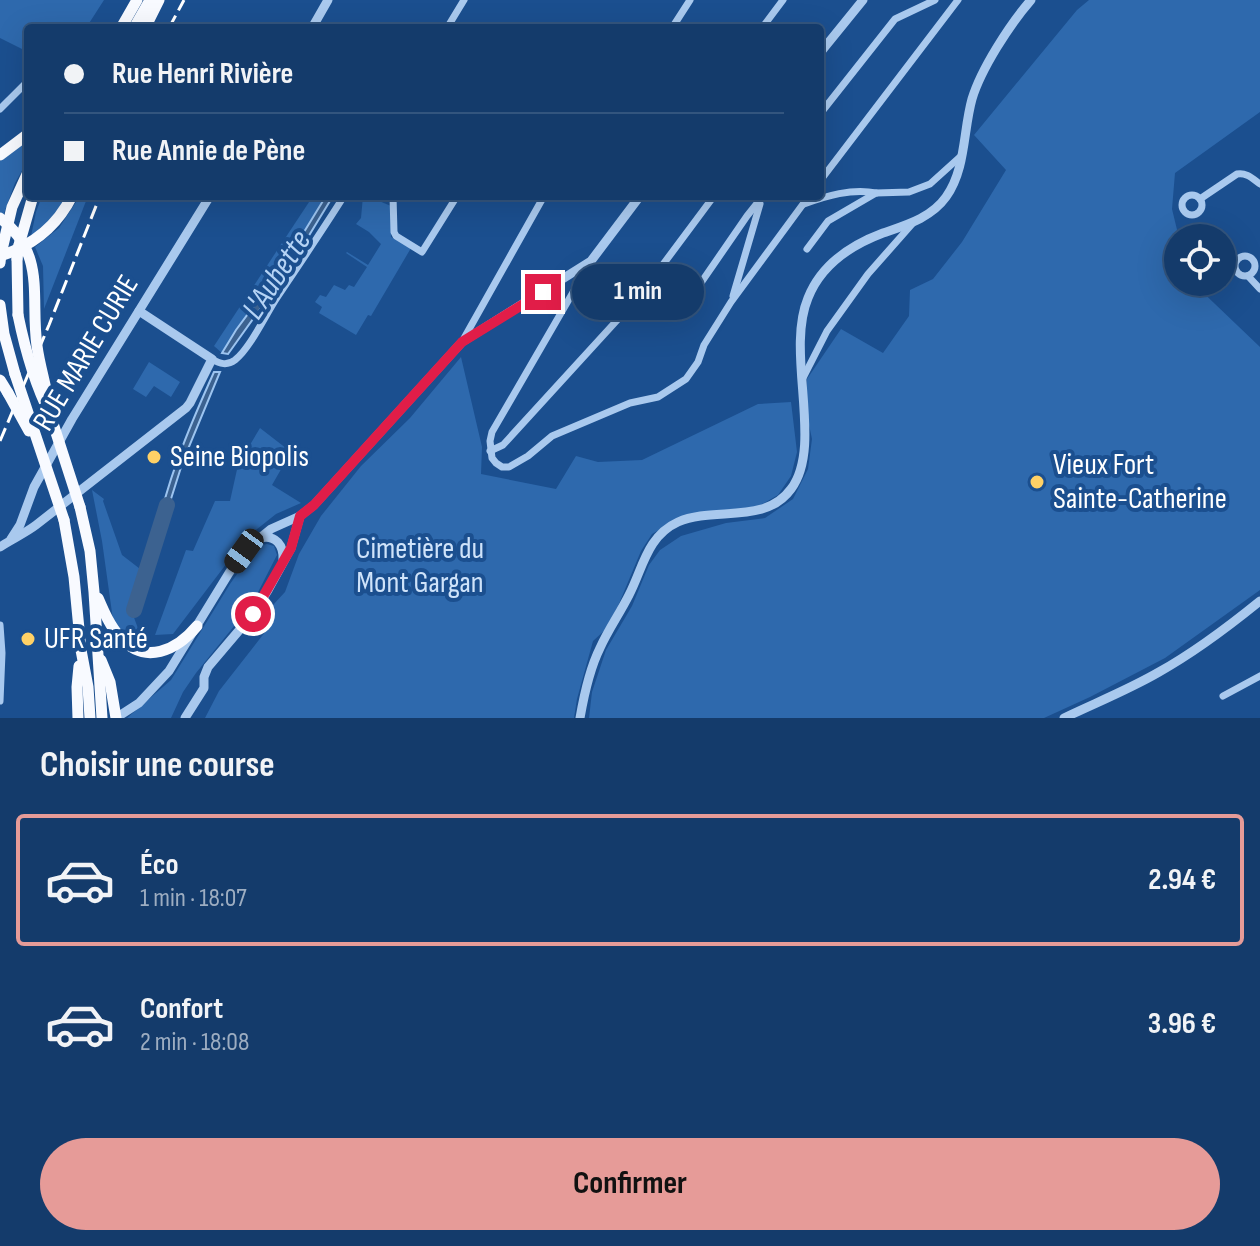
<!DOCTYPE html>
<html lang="fr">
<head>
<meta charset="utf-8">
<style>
	body { margin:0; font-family:"Sofia Sans Condensed",sans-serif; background:#1d4271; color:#f1f3f6; height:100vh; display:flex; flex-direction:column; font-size:30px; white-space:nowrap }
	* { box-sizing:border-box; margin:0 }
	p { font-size:26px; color:#9dadc1 }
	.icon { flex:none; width:44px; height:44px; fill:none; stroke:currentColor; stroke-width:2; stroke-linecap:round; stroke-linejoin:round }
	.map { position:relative; height:718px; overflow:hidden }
	.details { display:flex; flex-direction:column; background:#143b6b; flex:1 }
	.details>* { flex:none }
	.hud { position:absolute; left:24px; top:24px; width:800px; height:176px; border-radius:8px; box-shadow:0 8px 32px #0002,0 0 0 2px #33557e; display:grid; align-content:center; height:176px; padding:0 40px; background:#143b6b }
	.buttons { position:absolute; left:1164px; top:224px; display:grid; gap:16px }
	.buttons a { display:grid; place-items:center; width:72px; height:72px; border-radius:50%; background:#143b6b; box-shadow:0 8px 32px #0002,0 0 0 2px #33557e; font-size:40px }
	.end { position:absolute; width:36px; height:36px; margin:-18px; border:10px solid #e11d48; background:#fff; box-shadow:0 0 0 4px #fff }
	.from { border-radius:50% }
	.bubble { position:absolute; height:56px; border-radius:28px; background:#143b6b; box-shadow:0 8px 32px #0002,0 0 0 2px #33557e; font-size:26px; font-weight:700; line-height:56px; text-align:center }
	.car { position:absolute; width:24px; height:48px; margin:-24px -12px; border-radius:10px; box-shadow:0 0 6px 2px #0007; background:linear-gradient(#222 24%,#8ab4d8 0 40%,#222 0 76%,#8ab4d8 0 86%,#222 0) }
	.hud b { display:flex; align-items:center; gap:28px; height:76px; font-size:30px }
	.hud b+b { border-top:2px solid #33557e }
	.hud i { width:20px; height:20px; background:#f1f3f6 }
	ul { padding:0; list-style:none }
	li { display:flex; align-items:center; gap:24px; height:132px; margin:0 16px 12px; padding:0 24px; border:4px solid transparent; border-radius:8px }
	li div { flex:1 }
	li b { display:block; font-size:30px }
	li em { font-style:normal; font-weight:700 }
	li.active { border-color:#e69b98 }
	li>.icon { width:72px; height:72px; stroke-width:1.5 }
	h2 { padding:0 40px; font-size:36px; line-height:96px }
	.action { display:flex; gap:16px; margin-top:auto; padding:16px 40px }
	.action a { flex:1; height:92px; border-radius:48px; background:#e69b98; color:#111; font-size:32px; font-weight:700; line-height:92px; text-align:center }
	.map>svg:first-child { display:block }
	.green { fill:#2e69ad }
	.water { fill:#3c6290; stroke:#9cc4f0; stroke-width:2 }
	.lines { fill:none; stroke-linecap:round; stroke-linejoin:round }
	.river { stroke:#3c6290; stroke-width:16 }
	.minor { stroke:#a9c9ee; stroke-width:7 }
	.tertiary { stroke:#a9c9ee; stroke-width:9 }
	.trunk { stroke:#f8faff; stroke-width:11 }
	.rail { stroke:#fff; stroke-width:3; stroke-dasharray:14 6; stroke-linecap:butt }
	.trunk-bridge { stroke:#f8faff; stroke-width:11 }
	.route { stroke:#e11d48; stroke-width:10 }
	.poi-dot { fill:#ffd166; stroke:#1b4f8f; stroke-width:3 }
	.labels { text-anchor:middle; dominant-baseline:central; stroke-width:8; stroke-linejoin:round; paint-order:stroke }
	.street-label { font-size:30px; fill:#fff; stroke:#1b4f8f }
	.poi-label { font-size:30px; fill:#fff; stroke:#1b4f8f; text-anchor:start }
	.park-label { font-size:30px; fill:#cfe3fa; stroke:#1b4f8f }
	.water-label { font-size:32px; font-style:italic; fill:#b5d3f5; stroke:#1b4f8f }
</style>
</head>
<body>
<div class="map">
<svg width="1260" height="718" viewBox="0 0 1260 718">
	<rect width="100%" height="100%" fill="#1b4f8f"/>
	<g class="green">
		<polygon points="0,0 104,0 86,28 28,28 28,52 0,38"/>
		<polygon points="1089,0 1260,0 1260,112 1175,173 1172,209 1179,238 1178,282 1192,282 1260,347 1260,590 1165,658 1090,697 1044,718 589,718 592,692 606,650 632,606 649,565 660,550 681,536 726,523 765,518 793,499 808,469 812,439 807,415 807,379 841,329 883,353 909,316 910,290 933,279 962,242 1006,170 974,135 1077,10"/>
		<polygon points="28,140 28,160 15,183 0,224 0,161"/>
		<polygon points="42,196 68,196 61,207 30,241 36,212"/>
		<polygon points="80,196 88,196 44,309 43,266 35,247 59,228"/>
		<polygon points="313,196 326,196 293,251 222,353 214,346"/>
		<polygon points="363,196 367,196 391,206 391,237 411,248 371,316 368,315 356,335 319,313 322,307 315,302 320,295 326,297 334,285 345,290 349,285 354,287 367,267 346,253 347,252 368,265 381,244 369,232 356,224 361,218"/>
		<polygon points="461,357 482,447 481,474 556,489 576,456 598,462 642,460 758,404 791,402 797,452 791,476 778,495 759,506 679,519 652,534 641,551 618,606 605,630 593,641 577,699 574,718 205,718 219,691 269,627 260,619 285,592 299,554 321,516 361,466 410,418"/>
		<polygon points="149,362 180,382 171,397 154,386 146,397 133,389"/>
		<polygon points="260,428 291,452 272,485 301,503 276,514 246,538 173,634 155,635 186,550 193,551 215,501 230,501 238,465"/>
		<polygon points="92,490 104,499 103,501 122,555 144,572 132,612 140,634 132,642 114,627 102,541"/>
		<polygon points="267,544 274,546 277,555 252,604 196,673 183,692 171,718 127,718 171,680 230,584 249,557 262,545"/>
	</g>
	<g class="water">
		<polygon points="326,196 333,196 288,270 228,354 222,353 236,330 282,268"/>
		<path d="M214,372H220L183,461L163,524L159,522C171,470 192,421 214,372Z"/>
	</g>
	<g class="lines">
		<polyline class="river" points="134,610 167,505"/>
		<g class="minor">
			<polyline points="447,28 464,0"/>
			<polyline points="672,28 690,0"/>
			<polyline points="762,28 783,0"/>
			<polyline points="0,109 28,81"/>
			<polyline points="820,114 895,19 935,0"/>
			<polyline points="820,181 958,0"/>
			<circle cx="1192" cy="205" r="10"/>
			<polyline points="393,196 394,232 396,236 422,252 457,196"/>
			<path d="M1200,199L1237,174C1246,172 1253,179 1260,184"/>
			<path d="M804,204C826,196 852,188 876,193"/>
			<polyline points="807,249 828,221 876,193 909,192 930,184 961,156"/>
			<circle cx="1245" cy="266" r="10"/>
			<polyline points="590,263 492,432 490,441 492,458 496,463 502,467 509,467 528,456 552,436 630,403 658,397 686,379 698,362 704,345 731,302 809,196"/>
			<polyline points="1248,276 1260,289"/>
			<polyline points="696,290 747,216 763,196"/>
			<polyline points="733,296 760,204"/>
			<polyline points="463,340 544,196"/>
			<path d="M212,359C220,364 227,366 235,360C250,348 265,316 276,299C299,265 322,231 344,196"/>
			<polyline points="803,378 827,331 868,274 913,223"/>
			<polyline points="490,451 503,445 641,294 714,196"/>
			<polyline points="0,625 2,653 0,701"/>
			<polyline points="1223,696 1260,676"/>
		</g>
		<g class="tertiary">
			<polyline points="312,28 328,0"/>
			<polyline points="820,53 863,0"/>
			<path d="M260,538C276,534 284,546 283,560"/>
			<polyline points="11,539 20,525 34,487 72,419 210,196"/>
			<path d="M0,547C12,539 24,534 36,525L186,408L190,403L212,359L139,311"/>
			<polyline points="122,714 139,703 169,671 229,573 244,551 271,529 300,516 314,505 462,342 591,261 640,196"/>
			<polyline points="185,718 204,688 204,677 208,667 253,614 268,590 291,548 300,516"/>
			<path d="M580,718C584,695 589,670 600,648C608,630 620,613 629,595C643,568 647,536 678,522C714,506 765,525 791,489C824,445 785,353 808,298C821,265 851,245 883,233C906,225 931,218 946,197C966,169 963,131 972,99C981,69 1010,24 1031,0"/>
			<path d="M1064,718C1095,703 1128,690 1159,672C1195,652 1228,627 1260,601"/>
		</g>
		<g class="trunk">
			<polyline points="121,28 137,0"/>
			<polyline points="134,28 150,0"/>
			<polyline points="145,28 159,0"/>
			<polyline points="0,155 28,134"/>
			<polyline points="19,245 33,196"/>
			<polyline points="1,254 12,207 28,172"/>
			<path d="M0,256C32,246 57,226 72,196"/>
			<polyline points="17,259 18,315"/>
			<polyline points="0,305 4,334 15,374"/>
			<polyline points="0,380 8,393"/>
			<polyline points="80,507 90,551 94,592 102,718"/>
			<polyline points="64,520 74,577 81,650 88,687 90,718"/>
			<path d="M98,598C104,612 110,626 120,637C145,666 177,650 197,626"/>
			<polyline points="101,660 110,682 116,718"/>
			<polyline points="78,718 77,687 79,666"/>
		</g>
		<g class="rail">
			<polyline points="169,28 184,0"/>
			<polyline points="0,441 49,325 100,196"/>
		</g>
		<g class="trunk-bridge">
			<path d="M0,218C47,254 30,297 37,346C40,369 48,390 50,414"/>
			<polyline points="17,259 19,245"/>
			<polyline points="0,263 1,254"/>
			<path d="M18,315C25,349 34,383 50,414L80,507"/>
			<polyline points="15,374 64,520"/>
			<polyline points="8,393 29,431"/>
		</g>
	</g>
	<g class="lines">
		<polyline class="route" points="253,614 291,548 300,516 314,505 462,342 543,292"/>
	</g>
	<g class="poi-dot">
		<circle cx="154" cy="457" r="8"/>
		<circle cx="1037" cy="482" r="8"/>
		<circle cx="28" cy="639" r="8"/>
	</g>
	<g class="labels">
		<g class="street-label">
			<text transform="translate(86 353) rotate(-59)">RUE MARIE CURIE</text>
		</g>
		<g class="poi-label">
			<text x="170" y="457">Seine Biopolis</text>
			<text x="1053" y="465">Vieux Fort<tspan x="1053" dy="34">Sainte-Catherine</tspan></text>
			<text x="44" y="639">UFR Santé</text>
		</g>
		<g class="park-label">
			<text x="420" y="549">Cimetière du<tspan x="420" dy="34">Mont Gargan</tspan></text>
		</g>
		<g class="water-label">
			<text transform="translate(277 275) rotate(-57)">L'Aubette</text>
		</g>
	</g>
</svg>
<div class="buttons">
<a><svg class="icon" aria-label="locate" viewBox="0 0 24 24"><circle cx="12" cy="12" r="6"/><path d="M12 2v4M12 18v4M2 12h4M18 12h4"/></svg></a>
</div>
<i class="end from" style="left:253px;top:614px"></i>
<i class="end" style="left:543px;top:292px"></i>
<div class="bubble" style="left:572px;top:264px;width:132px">1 min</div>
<i class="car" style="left:244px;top:551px;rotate:216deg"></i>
<div class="hud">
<b><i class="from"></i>Rue Henri Rivière</b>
<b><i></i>Rue Annie de Pène</b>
</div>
</div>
<section class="details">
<h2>Choisir une course</h2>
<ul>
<li class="active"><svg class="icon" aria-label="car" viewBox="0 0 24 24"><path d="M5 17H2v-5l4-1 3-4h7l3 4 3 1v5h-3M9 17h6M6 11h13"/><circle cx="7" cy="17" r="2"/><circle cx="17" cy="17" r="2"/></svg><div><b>Éco</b><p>1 min · 18:07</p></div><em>2.94 €</em></li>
<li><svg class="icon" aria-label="car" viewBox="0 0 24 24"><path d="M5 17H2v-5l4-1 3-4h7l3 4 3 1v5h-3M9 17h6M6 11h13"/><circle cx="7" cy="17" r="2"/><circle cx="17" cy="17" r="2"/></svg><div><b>Confort</b><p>2 min · 18:08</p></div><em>3.96 €</em></li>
</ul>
<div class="action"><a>Confirmer</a></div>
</section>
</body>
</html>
